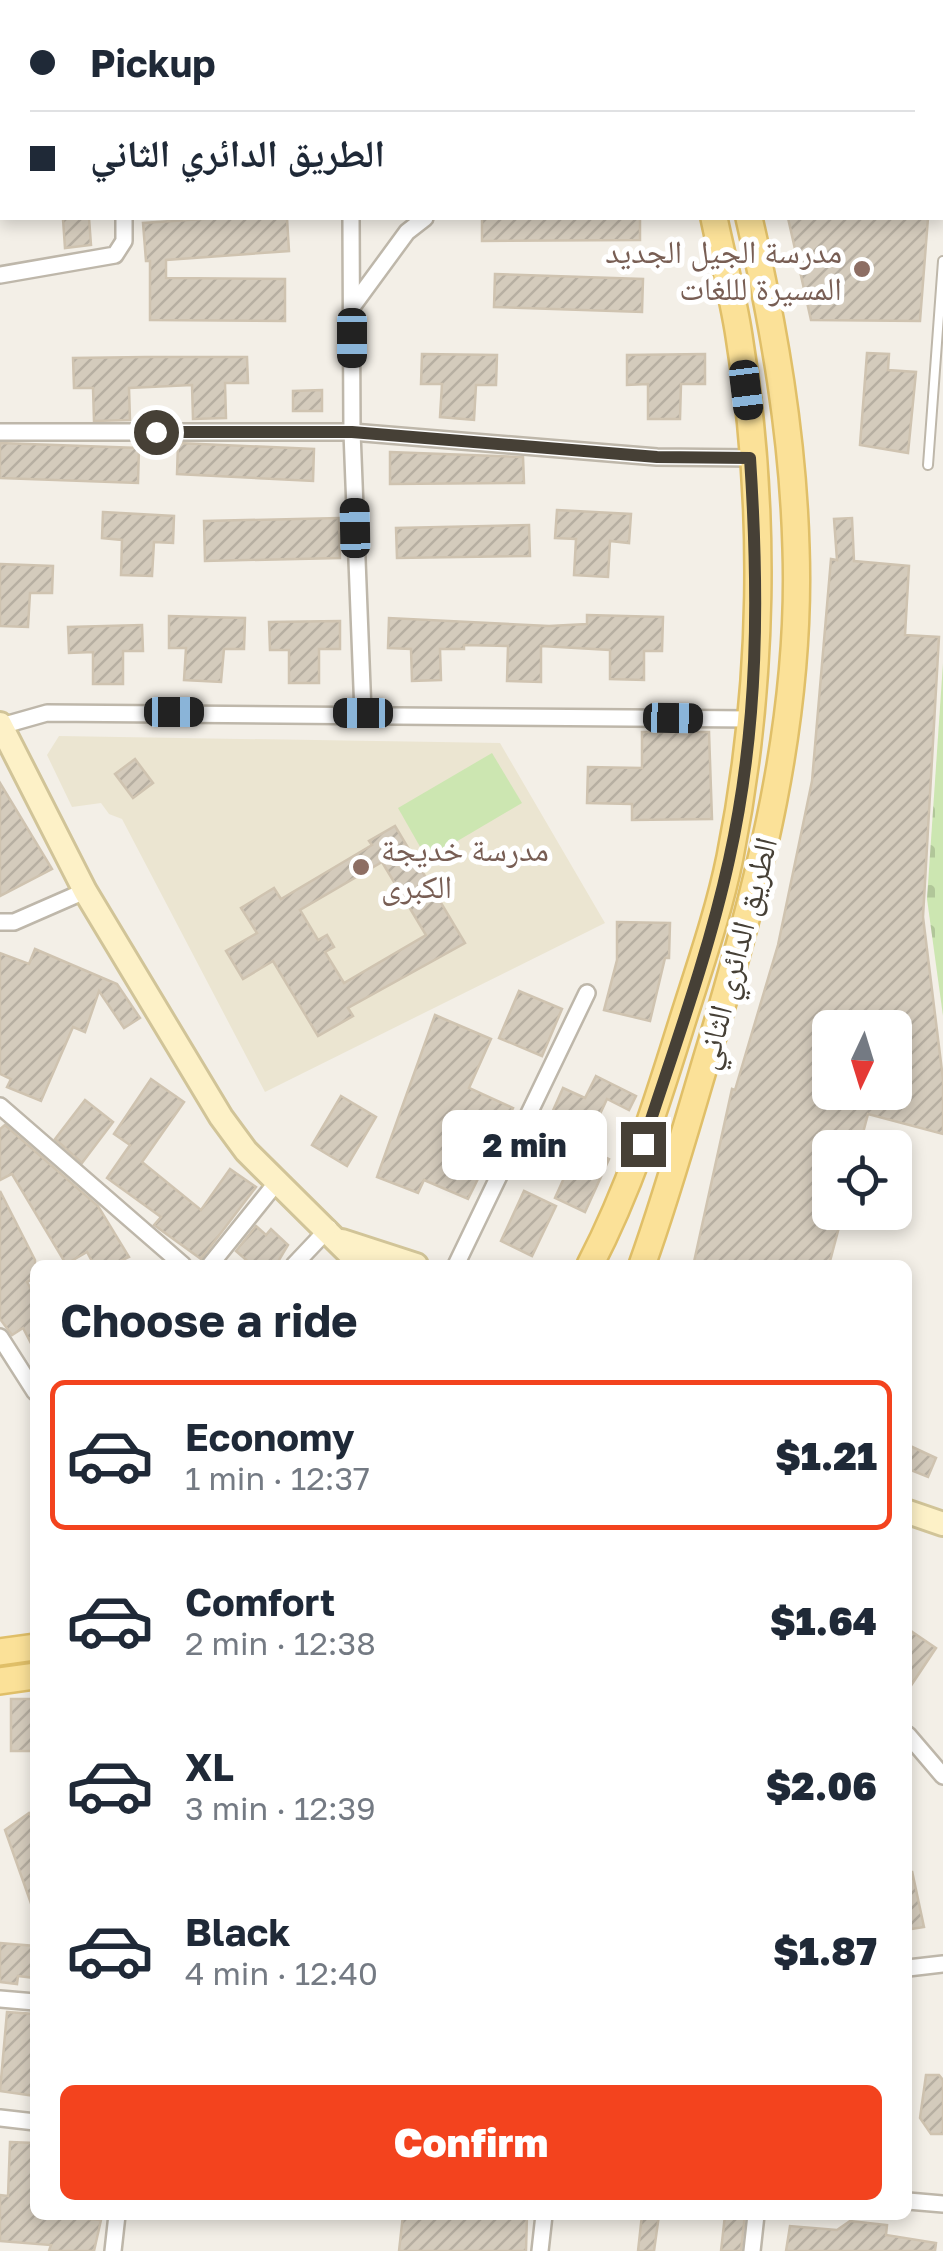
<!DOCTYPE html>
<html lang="en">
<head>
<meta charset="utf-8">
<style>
	body { margin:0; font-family:"Golos Text","Noto Naskh Arabic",sans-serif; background:#f2f2f3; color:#1f2937; height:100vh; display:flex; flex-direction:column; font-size:38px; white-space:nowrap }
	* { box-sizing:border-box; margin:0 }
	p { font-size:32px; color:#747a83 }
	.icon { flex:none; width:55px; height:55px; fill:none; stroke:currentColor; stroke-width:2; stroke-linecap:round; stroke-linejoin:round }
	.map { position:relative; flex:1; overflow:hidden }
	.side { position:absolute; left:30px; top:1260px; width:882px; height:960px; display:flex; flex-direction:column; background:#fff; border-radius:15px; box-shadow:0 5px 15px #0003 }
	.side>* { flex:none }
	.top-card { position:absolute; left:0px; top:0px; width:945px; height:220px; box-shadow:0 5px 15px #0003; display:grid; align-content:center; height:220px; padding:0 30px; background:#fff }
	.needle { width:65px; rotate:184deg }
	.fabs { position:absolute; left:812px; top:1010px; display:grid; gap:20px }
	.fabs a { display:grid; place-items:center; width:100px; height:100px; border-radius:15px; background:#fff; box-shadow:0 5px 15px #0003; font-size:50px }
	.end { position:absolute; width:45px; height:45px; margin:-22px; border:12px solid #464036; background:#fff; box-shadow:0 0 0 5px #fff }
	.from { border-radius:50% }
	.bubble { position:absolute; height:70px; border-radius:15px; background:#fff; box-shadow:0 5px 15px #0003; font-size:32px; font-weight:800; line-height:70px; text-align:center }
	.car { position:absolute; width:30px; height:60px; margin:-30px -15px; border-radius:12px; box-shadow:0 0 8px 2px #0007; background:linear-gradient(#222 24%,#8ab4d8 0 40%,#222 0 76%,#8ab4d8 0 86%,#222 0) }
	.top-card b { display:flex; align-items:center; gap:35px; height:95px; font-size:38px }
	.top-card b+b { border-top:2px solid #e0e1e3 }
	.top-card i { width:25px; height:25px; background:#1f2937 }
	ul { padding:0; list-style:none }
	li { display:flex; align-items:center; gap:30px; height:150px; margin:0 20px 15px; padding:0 10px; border:5px solid transparent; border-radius:15px }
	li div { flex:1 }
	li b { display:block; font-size:38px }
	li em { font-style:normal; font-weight:800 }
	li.selected { border-color:#f3431e }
	li>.icon { width:90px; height:90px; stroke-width:1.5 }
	h2 { padding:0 30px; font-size:45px; line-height:120px }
	.primary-button { display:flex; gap:20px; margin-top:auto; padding:20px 30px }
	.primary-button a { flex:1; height:115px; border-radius:15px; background:#f3431e; color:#fff; font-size:40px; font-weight:800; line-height:115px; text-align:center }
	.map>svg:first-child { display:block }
	.education { fill:#ebe5d1 }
	.grass { fill:#cce6b1 }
	.cemetery { fill:url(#cemetery-stones) }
	.building { fill:url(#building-hatch); stroke:#cfc3b0; stroke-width:2.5; fill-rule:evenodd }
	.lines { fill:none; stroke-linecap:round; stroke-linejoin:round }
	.lane-casing { stroke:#beb7aa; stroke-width:12 }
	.street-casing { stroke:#beb7aa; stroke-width:20 }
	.secondary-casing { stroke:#d1c498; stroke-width:28 }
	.primary-casing { stroke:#e0bf68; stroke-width:30 }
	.lane { stroke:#fff; stroke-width:8 }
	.street { stroke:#fff; stroke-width:15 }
	.secondary { stroke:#fdf1c7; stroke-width:22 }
	.primary { stroke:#fbe198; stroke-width:25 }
	.route { stroke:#464036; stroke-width:12 }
	.education-dot { fill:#8d6e63; stroke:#fff; stroke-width:4 }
	.labels { text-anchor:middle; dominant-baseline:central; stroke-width:10; stroke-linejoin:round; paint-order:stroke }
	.education-label { font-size:32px; fill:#785e54; stroke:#fff; text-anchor:end }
	.street-label { font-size:32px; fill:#464036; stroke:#fff }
</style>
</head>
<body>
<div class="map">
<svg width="943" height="2251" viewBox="0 0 943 2251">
	<defs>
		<pattern id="cemetery-stones" width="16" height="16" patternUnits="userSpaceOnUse" patternTransform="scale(2.5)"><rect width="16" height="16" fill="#cce6b1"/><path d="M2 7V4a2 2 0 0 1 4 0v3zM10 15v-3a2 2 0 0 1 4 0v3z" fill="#b1c699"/></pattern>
		<pattern id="building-hatch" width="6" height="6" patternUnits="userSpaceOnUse" patternTransform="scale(2.5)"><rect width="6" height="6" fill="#d4cbbc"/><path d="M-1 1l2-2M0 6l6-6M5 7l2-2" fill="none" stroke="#b7afa2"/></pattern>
	</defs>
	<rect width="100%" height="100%" fill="#f3efe7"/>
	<polygon class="education" points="59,736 500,743 605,923 265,1092 122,819 109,814 101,803 72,807 47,755"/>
	<polygon class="grass" points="492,753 522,803 427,859 398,808"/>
	<polygon class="cemetery" points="943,663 943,1016 927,899"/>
	<g class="building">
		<polygon points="89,218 91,245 65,248 63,219"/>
		<polygon points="218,218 287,218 289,251 166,260 166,278 285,279 285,321 150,320 150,261 146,261 143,223"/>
		<polygon points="482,218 640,218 640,240 482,241"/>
		<polygon points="788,218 928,218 920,321 811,320"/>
		<polygon points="495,274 643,279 642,312 494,307"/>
		<polygon points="867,353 889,354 888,370 916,372 908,453 860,445"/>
		<polygon points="422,354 497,355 496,385 476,385 474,420 440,417 442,384 421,384"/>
		<polygon points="705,354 705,384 681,384 680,419 648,419 648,384 627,385 627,355"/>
		<polygon points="146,357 247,357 248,383 225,383 226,418 193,419 192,385 129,388 130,420 94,421 93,388 74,388 73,358"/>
		<polygon points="322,390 322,411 293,411 293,391"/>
		<polygon points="0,443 139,448 138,483 0,478"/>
		<polygon points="178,443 314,449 313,481 177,474"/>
		<polygon points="390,452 523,457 524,483 390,484"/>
		<polygon points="557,510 631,514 629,543 610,541 608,577 574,575 576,539 555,538"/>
		<polygon points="103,512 174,516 173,543 154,542 152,576 121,575 122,540 102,538"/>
		<polygon points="339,518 340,558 205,561 204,521"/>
		<path d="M852,518L854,561L909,566L905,635L939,637L923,917L943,1079V1134L868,1114L859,1148H830V1212H843L829,1265H703L694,1262L732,1089L735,1090L778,945L812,781L831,559L837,560L834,519ZM830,1028H895V1092H830Z"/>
		<polygon points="529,525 530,556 397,558 396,528"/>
		<polygon points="0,564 53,566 52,593 30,593 28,627 0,626"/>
		<polygon points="587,615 663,617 662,651 644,651 644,680 610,679 610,650 541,646 541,682 507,681 508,646 464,645 464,649 440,649 441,680 412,681 411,649 388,648 389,618 549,626 587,624"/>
		<polygon points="169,616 245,618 244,649 224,649 221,682 184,680 186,648 169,648"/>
		<polygon points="340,621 340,649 319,649 319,683 289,683 289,650 270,650 269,622"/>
		<polygon points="142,625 143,651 123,651 123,684 93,684 93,652 69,653 68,627"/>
		<polygon points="642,732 709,732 712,819 632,820 632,804 587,803 588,767 642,768"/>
		<polygon points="135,759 153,783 133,798 115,774"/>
		<polygon points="0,783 52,869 0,896"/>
		<path d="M395,826L465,943L348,1008L353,1016L318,1036L273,961L243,979L226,951L257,933L241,908L274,888L281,899L372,845L369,841ZM382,862L426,935L344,983L325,952L334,947L327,935L318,940L300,910Z"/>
		<polygon points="617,922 670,923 669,958 665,958 650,1021 604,1010 617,960"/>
		<polygon points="35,949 117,984 140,1018 124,1028 99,991 85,1032 73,1027 41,1101 7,1087 11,1079 0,1074 0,953 29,964"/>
		<polygon points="519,991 562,1009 542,1056 499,1038"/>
		<polygon points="435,1015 491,1039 469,1088 513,1108 468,1199 424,1180 418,1193 377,1177"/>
		<polygon points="596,1076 636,1096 629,1110 607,1099 587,1142 547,1124 563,1088 585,1098"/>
		<polygon points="151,1079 184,1102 142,1162 201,1210 230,1169 256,1187 201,1259 154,1225 161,1217 107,1178 130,1145 114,1134"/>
		<polygon points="341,1096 376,1117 347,1166 312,1145"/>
		<polygon points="85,1100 113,1122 82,1163 55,1139"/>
		<polygon points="5,1125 98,1206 129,1257 112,1265 94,1265 87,1252 66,1264 12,1174 0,1180 0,1129"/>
		<polygon points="579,1145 609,1159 585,1212 555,1198"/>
		<polygon points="0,1191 35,1260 35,1278 27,1282 35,1296 35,1351 23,1328 12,1335 0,1319"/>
		<polygon points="524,1191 556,1206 532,1256 501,1241"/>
		<polygon points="256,1226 266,1235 271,1229 288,1245 276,1265 252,1265 236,1251"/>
		<polygon points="908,1445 936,1458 928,1477 908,1469"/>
		<polygon points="908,1629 936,1648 908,1690"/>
		<rect x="11" y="1699" width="24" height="52"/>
		<polygon points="29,1813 35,1821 33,1909 5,1830"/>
		<polygon points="912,1871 924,1927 911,1929 908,1903"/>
		<polygon points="0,1943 35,1946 35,1978 18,1976 17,1984 0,1982"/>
		<polygon points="7,2012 35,2014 35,2096 0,2091"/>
		<polygon points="926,2075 939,2075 943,2080 943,2134 931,2134 920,2118"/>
		<polygon points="10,2142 35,2143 35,2215 101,2220 94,2251 49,2251 51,2245 0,2241 0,2195 8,2196"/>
		<polygon points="403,2215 527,2215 526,2251 399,2251"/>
		<polygon points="642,2215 659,2215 654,2251 638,2251"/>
		<polygon points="725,2215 745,2215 741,2251 721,2251"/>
		<polygon points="850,2221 887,2225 886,2235 936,2243 935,2251 786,2251 790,2226 837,2230"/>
	</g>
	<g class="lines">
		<defs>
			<polyline id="lane" points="928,465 943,261"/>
			<g id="street">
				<polyline points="296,2 297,0"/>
				<polyline points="435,2 436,0"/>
				<polyline points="351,218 352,432 363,713"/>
				<polyline points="0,275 115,255 124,241 124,218"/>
				<polyline points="352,307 407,232 425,218"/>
				<polyline points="0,432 352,432 657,457 751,458"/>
				<polyline points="1,726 47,713 751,719"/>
				<polyline points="0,922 14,922 85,891"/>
				<polyline points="0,1106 183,1265"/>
				<polyline points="210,1265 277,1182"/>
				<polyline points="294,1265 329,1228"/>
				<polyline points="456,1265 587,993"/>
				<polyline points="0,1337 35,1392"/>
				<polyline points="908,1735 943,1776"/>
				<polyline points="908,1968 943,1964"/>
				<polyline points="0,1999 35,2002"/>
				<polyline points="0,2118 35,2122"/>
				<polyline points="908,2201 943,2204"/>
				<polyline points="113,2251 117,2215"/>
				<polyline points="540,2251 544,2215"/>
				<polyline points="752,2251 756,2215"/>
			</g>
			<g id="secondary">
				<polyline points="719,0 732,2"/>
				<polyline points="942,52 943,52"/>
				<polyline points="0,724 85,891 221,1117 246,1151 361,1265"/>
				<polyline points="342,1241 416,1265"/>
				<polyline points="908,1512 943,1524"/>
			</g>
			<g id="primary">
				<polyline points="218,0 244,2"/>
				<polyline points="663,0 663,2"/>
				<polyline points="702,0 703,2"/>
				<polyline points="765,0 770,2"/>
				<polyline points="29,2 30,0"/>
				<polyline points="56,2 57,0"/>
				<polyline points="577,2 604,0"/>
				<polyline points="0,89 2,81"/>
				<polyline points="0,171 2,164"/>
				<path d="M590,1265C629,1190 654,1112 679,1032C697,974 718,916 730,857C764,687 767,507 739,336C733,296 722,257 714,218"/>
				<path d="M642,1265C668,1193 688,1120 710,1047C759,884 802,720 796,548C793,436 774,327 749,218"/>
				<polyline points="0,1652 35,1647"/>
				<polyline points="0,1681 35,1676"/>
			</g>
		</defs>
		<use href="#lane" class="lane-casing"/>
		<use href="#street" class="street-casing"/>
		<use href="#secondary" class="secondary-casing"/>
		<use href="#primary" class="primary-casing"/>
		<use href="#lane" class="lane"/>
		<use href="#street" class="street"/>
		<use href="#secondary" class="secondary"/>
		<use href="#primary" class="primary"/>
	</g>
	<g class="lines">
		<path class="route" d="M156,432H352L657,457L750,458C759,595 759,725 729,860C708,956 673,1051 643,1144"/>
	</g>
	<g class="education-dot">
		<circle cx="862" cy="269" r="10"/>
		<circle cx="361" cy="867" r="10"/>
	</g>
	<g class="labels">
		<g class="education-label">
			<text x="842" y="251">مدرسة الجيل الجديد<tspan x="842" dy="37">المسيرة لللغات</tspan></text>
			<text x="381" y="849" text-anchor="start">مدرسة خديجة<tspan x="381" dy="37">الكبرى</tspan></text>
		</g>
		<g class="street-label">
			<text transform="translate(735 953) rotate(-75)">الطريق الدائري الثاني</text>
		</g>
	</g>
</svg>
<div class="fabs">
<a><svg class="needle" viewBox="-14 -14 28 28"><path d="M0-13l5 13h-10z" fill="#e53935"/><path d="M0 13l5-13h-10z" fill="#747a83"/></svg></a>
<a><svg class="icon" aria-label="locate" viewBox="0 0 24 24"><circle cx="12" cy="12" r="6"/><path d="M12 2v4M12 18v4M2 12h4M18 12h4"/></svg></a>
</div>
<i class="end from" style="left:156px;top:432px"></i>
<i class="end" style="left:643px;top:1144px"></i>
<div class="bubble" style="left:442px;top:1110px;width:165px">2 min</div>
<i class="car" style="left:352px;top:338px;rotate:180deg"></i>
<i class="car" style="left:746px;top:390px;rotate:173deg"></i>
<i class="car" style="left:355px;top:528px;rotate:359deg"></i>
<i class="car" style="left:174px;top:712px;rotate:90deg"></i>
<i class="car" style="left:363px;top:713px;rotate:270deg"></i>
<i class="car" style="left:673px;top:718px;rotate:91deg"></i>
<div class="top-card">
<b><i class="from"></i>Pickup</b>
<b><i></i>الطريق الدائري الثاني</b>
</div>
<section class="side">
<h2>Choose a ride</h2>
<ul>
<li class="selected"><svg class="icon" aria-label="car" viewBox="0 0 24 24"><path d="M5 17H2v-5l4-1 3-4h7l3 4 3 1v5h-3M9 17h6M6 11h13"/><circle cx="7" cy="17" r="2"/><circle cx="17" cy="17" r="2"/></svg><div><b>Economy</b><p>1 min · 12:37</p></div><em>$1.21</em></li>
<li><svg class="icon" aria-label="car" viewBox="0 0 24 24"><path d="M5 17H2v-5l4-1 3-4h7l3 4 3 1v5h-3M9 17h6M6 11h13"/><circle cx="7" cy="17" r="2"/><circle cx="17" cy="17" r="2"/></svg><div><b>Comfort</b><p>2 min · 12:38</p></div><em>$1.64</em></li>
<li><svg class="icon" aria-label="car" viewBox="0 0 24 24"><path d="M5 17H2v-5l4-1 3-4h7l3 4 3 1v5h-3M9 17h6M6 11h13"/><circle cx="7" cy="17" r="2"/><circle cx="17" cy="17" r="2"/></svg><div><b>XL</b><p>3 min · 12:39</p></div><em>$2.06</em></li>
<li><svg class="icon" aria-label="car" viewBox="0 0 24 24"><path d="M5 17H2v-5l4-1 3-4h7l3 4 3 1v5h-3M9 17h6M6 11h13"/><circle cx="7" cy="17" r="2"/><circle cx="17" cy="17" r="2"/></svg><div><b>Black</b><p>4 min · 12:40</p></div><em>$1.87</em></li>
</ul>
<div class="primary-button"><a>Confirm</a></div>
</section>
</div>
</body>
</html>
